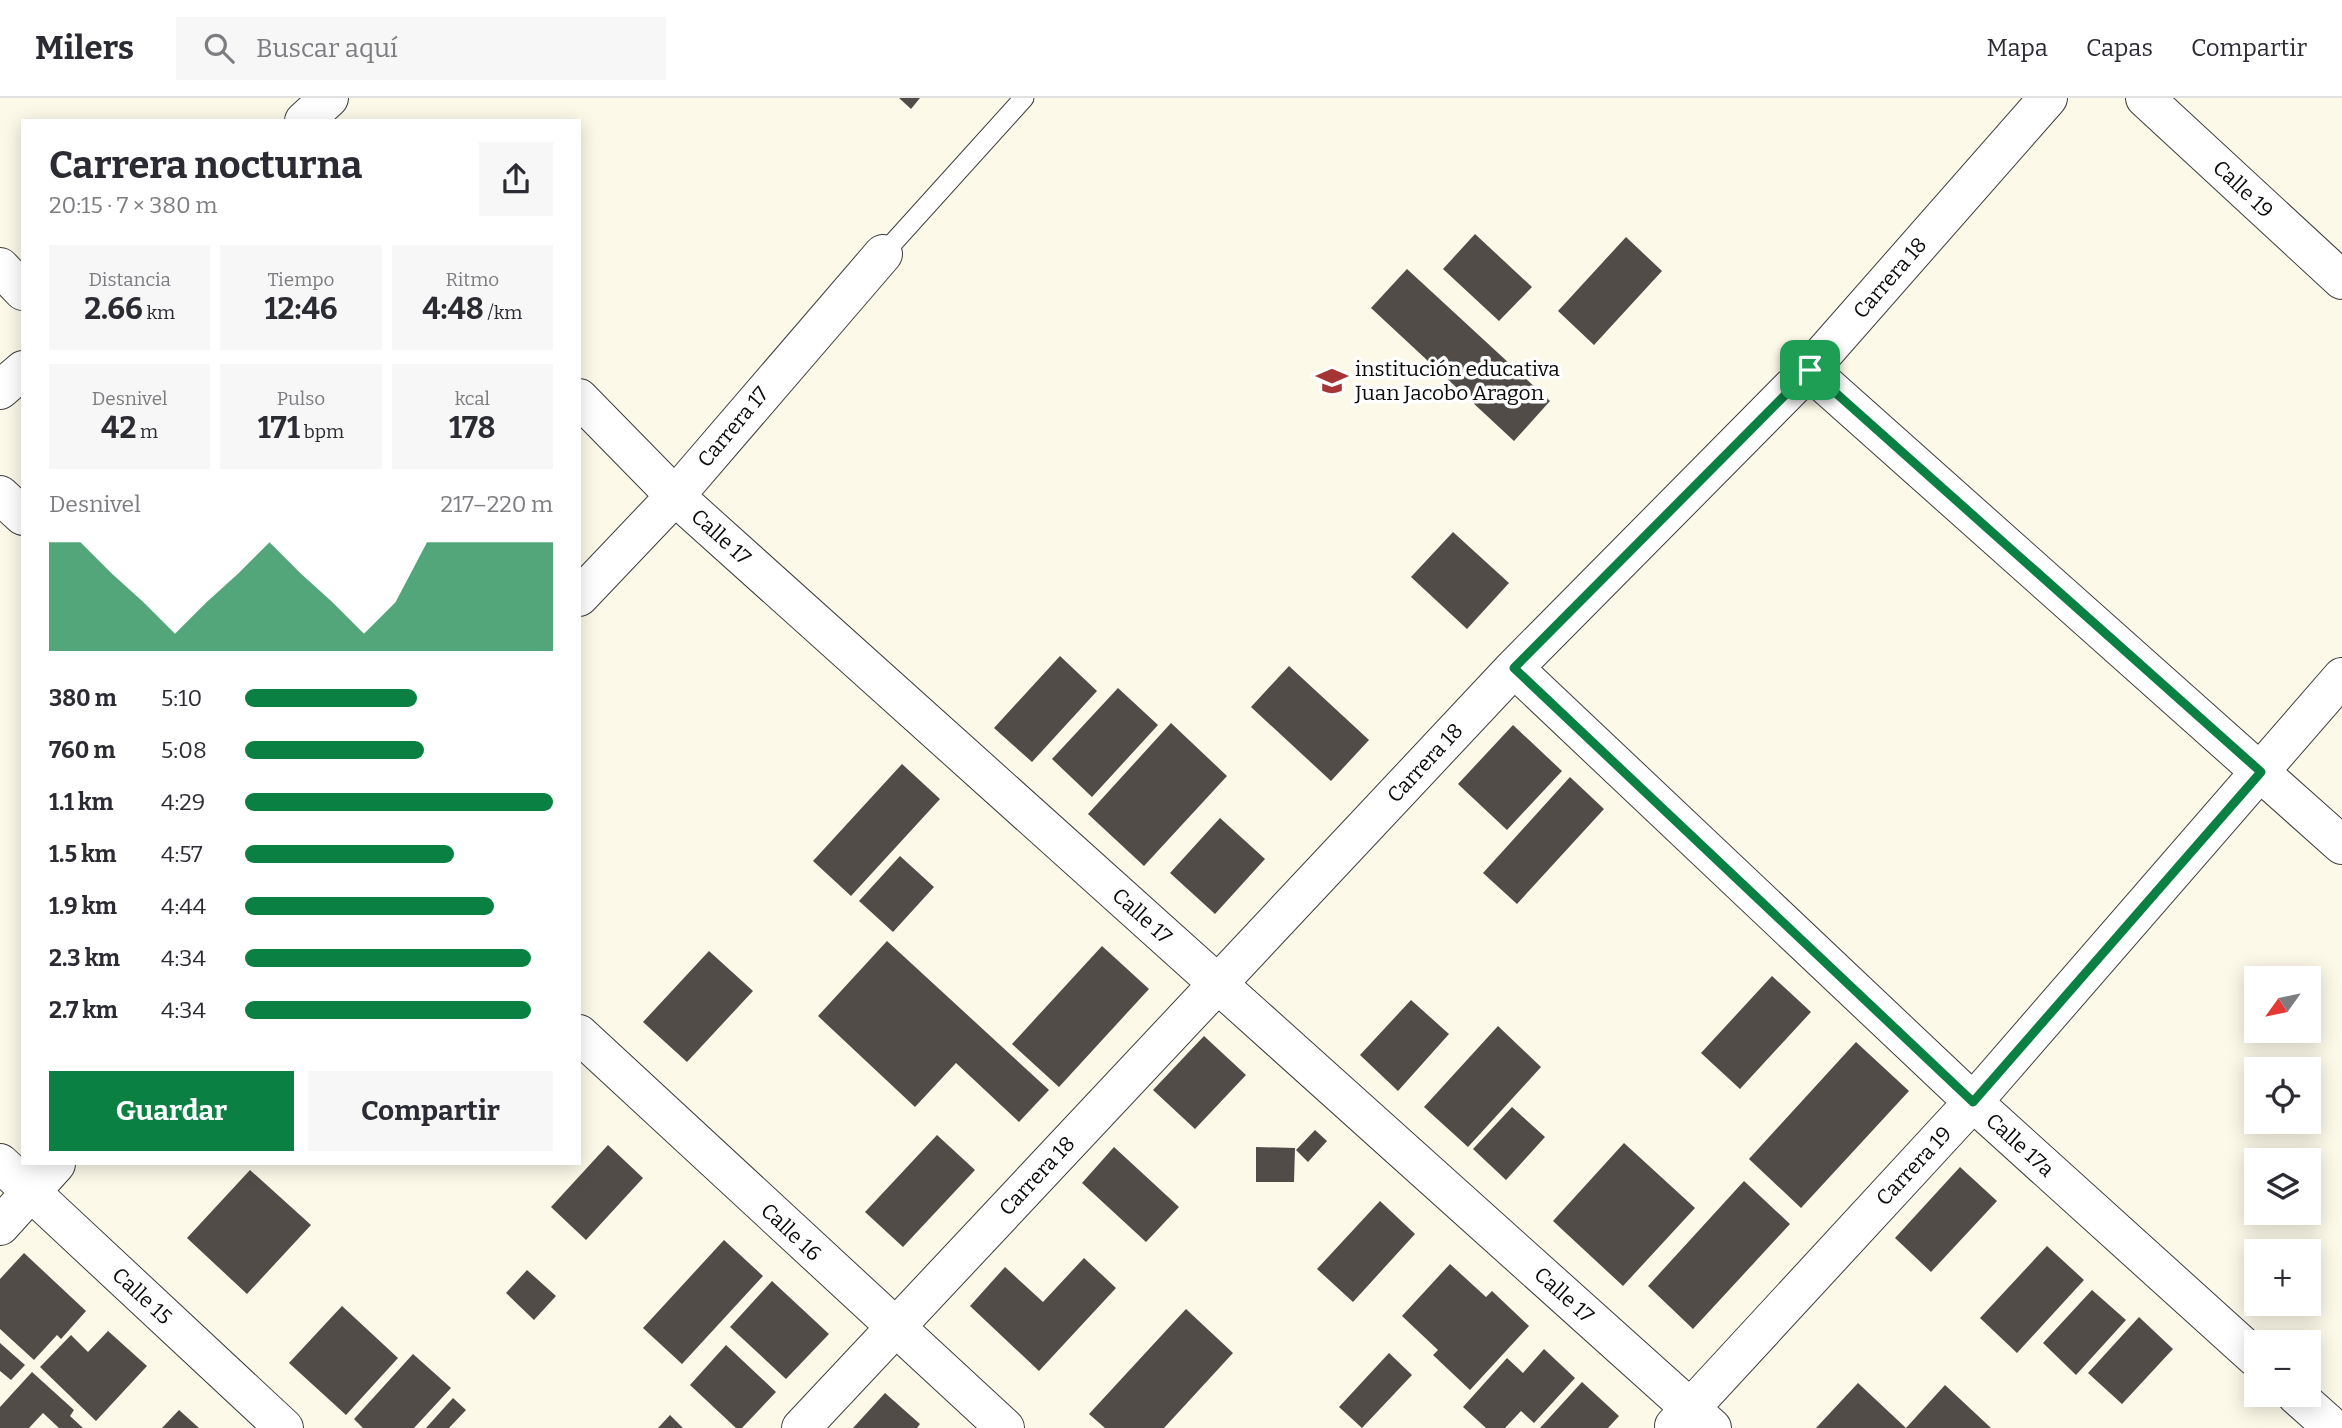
<!DOCTYPE html>
<html lang="es">
<head>
<meta charset="utf-8">
<style>
	:root { --surface:#fff; --page:#f7f7f7; --text:#2b2b33; --muted:#7c7c81; --line:#e1e1e2; --accent:#0b8043 }
	body { margin:0; font-family:Bitter,serif; background:var(--page); color:var(--text); height:100vh; display:flex; flex-direction:column; font-size:26px; white-space:nowrap }
	* { box-sizing:border-box; margin:0 }
	p { font-size:23px; color:var(--muted) }
	.icon { flex:none; width:38px; height:38px; fill:none; stroke:currentColor; stroke-width:2; stroke-linecap:round; stroke-linejoin:round }
	.map { position:relative; flex:1; overflow:hidden }
	.drawer { position:absolute; left:21px; top:21px; width:560px; height:1046px; display:flex; flex-direction:column; background:var(--surface); border-radius:0px; box-shadow:0 4px 18px #0003 }
	.drawer>* { flex:none }
	.needle { width:46px; rotate:237deg }
	.buttons { position:absolute; left:2244px; top:868px; display:grid; gap:14px }
	.buttons a { display:grid; place-items:center; width:77px; height:77px; border-radius:0px; background:var(--surface); box-shadow:0 4px 18px #0003; font-size:35px }
	.pin { position:absolute; display:grid; place-items:center; width:60px; height:60px; color:#fff; margin:-30px; border-radius:14px; box-shadow:0 4px 10px #0006 }
	.round { display:grid; place-items:center; flex:none; width:74px; height:74px; border-radius:0px; background:var(--page) }
	.overview { display:flex; align-items:center; justify-content:space-between; height:119px; padding:0 28px }
	h1 { font-size:38px; font-weight:700; line-height:52px }
	.stats { display:grid; grid-template-columns:repeat(3,1fr); gap:10px; height:119px; padding:7px 28px }
	.stats div { display:grid; align-content:center; border-radius:0px; background:var(--page); text-align:center }
	.stats b { font-size:30px; font-weight:700 }
	.stats small { font-size:19px; font-weight:400 }
	.stats p { font-size:19px }
	.chart { height:196px; padding:14px 28px }
	.chart p { display:flex; justify-content:space-between }
	.chart svg { width:100%; height:126px; margin-top:7px; fill:var(--accent); opacity:.7 }
	.action { display:flex; gap:14px; margin-top:auto; padding:14px 28px }
	.action a { flex:1; height:80px; border-radius:0px; background:var(--accent); color:#fff; font-size:28px; font-weight:700; line-height:80px; text-align:center }
	.action a+a { background:var(--page); color:var(--text) }
	ul { padding:0 28px; list-style:none; font-size:23px }
	li { display:grid; grid-template-columns:112px 84px 1fr; align-items:center; height:52px }
	li i { height:18px; border-radius:9px; background:var(--accent) }
	header { display:flex; align-items:center; gap:42px; box-sizing:border-box; height:98px; padding:0 35px; background:var(--surface); border-bottom:2px solid var(--line) }
	header strong { font-size:33px }
	nav { display:flex; gap:38px; margin-inline-start:auto; font-size:24px }
	.search { width:490px; height:63px; background:var(--page); display:flex; align-items:center; gap:18px; box-sizing:border-box; padding:0 24px; border-radius:0px; color:var(--muted); font-size:26px }
	.map>svg:first-child { display:block }
	.building { fill:#514c48 }
	.lines { fill:none; stroke-linecap:round; stroke-linejoin:round }
	.lane-casing { stroke:#3d3d3d; stroke-width:21 }
	.street-casing { stroke:#3d3d3d; stroke-width:40 }
	.lane { stroke:#fff; stroke-width:19 }
	.street { stroke:#fff; stroke-width:38 }
	.route-casing { stroke:#fff; stroke-width:14 }
	.route { stroke:#0b8043; stroke-width:9 }
	.labels { text-anchor:middle; stroke-width:7; stroke-linejoin:round; paint-order:stroke }
	.street-label { font-size:21px; fill:#0a0a0a; stroke:#fff }
	.poi-label { font-size:21px; fill:#0a0a0a; stroke:#fff; text-anchor:start }
</style>
</head>
<body>
<header>
<strong>Milers</strong>
<div class="search"><svg class="icon" aria-label="search" viewBox="0 0 24 24"><circle cx="10" cy="10" r="6"/><path d="M15 15l6 6"/></svg>Buscar aquí</div>
<nav><a>Mapa</a><a>Capas</a><a>Compartir</a></nav>
</header>
<div class="map">
<svg width="2342" height="1330" viewBox="0 0 2342 1330">
	<rect width="100%" height="100%" fill="#fcf9e9"/>
	<path class="building" d="M899,0H920L911,11Z
		M1475,136L1532,189L1499,223L1443,171Z
		M1626,139L1662,173L1594,247L1558,213Z
		M1407,171L1550,303L1514,343L1371,210Z
		M1453,434L1509,485L1467,531L1411,479Z
		M1060,558L1097,593L1032,664L994,630Z
		M1289,568L1369,642L1331,683L1251,609Z
		M1118,590L1158,627L1092,699L1052,661Z
		M1171,625L1227,678L1144,768L1088,716Z
		M1513,627L1562,673L1507,732L1458,686Z
		M902,666L940,701L851,798L813,763Z
		M1570,679L1604,711L1517,806L1483,775Z
		M1220,720L1265,761L1215,816L1170,775Z
		M900,758L934,789L893,834L859,803Z
		M887,843L1049,992L1019,1024L956,965L915,1009L818,918Z
		M1102,848L1149,891L1059,989L1012,946Z
		M709,853L753,893L687,964L643,924Z
		M1772,878L1811,914L1740,991L1701,955Z
		M1411,902L1449,936L1398,993L1360,957Z
		M1498,928L1541,969L1468,1049L1424,1009Z
		M1204,938L1246,977L1195,1031L1153,992Z
		M1856,944L1909,993L1801,1110L1749,1061Z
		M1512,1009L1545,1039L1506,1082L1473,1051Z
		M1315,1032L1327,1043L1308,1064L1296,1052Z
		M937,1037L975,1072L903,1149L865,1114Z
		M1624,1045L1695,1110L1623,1188L1553,1123Z
		M608,1047L643,1080L586,1142L551,1109Z
		M1114,1049L1179,1109L1146,1144L1082,1085Z
		M1256,1049L1295,1050L1294,1084H1256Z
		M1960,1069L1997,1103L1931,1174L1895,1140Z
		M250,1072L311,1127L247,1196L187,1140Z
		M1744,1083L1790,1126L1693,1231L1648,1188Z
		M1380,1103L1415,1136L1353,1204L1317,1171Z
		M724,1142L763,1178L682,1266L643,1230Z
		M2047,1148L2084,1182L2017,1255L1980,1220Z
		M24,1155L86,1213L61,1241L57,1237L34,1262L0,1231V1181Z
		M1084,1160L1116,1190L1039,1273L970,1208L1005,1169L1043,1204Z
		M1450,1166L1486,1199L1492,1193L1529,1228L1470,1292L1433,1257L1438,1252L1402,1218Z
		M527,1172L556,1198L534,1222L506,1195Z
		M772,1183L829,1236L786,1281L730,1229Z
		M2092,1192L2126,1222L2076,1277L2043,1245Z
		M342,1208L398,1260L346,1317L289,1265Z
		M1186,1211L1233,1255L1164,1330H1105L1089,1316Z
		M2139,1219L2173,1251L2122,1306L2088,1275Z
		M108,1233L147,1268L96,1323L40,1269L71,1237L88,1254Z
		M0,1245L25,1267L11,1282L0,1273Z
		M726,1247L776,1294L742,1330H736L690,1287Z
		M1544,1251L1575,1280L1534,1325L1521,1313L1505,1330H1486L1463,1309L1507,1260L1523,1275Z
		M1389,1255L1412,1277L1362,1330L1339,1309Z
		M413,1256L451,1290L414,1330H363L354,1321Z
		M32,1274L74,1312L70,1318L83,1330H59L43,1315L29,1330H0V1309Z
		M1582,1284L1619,1318L1608,1330H1540Z
		M1858,1285L1906,1330L1945,1287L1991,1330H1816Z
		M885,1295L920,1326L917,1330H853Z
		M453,1300L466,1312L449,1330H426Z
		M179,1312L199,1330H162Z
		M670,1317L683,1330H658Z"/>
	<g class="lines">
		<defs>
			<path id="lane" d="M883,156L1024,0"/>
			<path id="street" d="M2145,0L2342,182
				M304,23L329,0
				M0,169L23,193
				M1809,272L2342,747
				M0,292L23,272
				M579,300L675,398L1712,1330
				M0,397L23,418
				M579,499L675,398L883,156
				M1514,570L1973,1004L2256,1260
				M579,936L1005,1330
				M0,1065L284,1330
				M0,1128L56,1066
				M2296,1297L2333,1330
				M1674,1328L1973,1004L2342,579
				M801,1330L1514,570L1809,272L2048,0"/>
		</defs>
		<use href="#lane" class="lane-casing"/>
		<use href="#street" class="street-casing"/>
		<use href="#lane" class="lane"/>
		<use href="#street" class="street"/>
	</g>
	<g class="lines">
		<defs>
			<path id="route" d="M1810,272L2261,674L1973,1004L1514,570Z"/>
		</defs>
		<use href="#route" class="route-casing"/>
		<use href="#route" class="route"/>
	</g>
	<defs>
		<symbol id="school-bare" viewBox="-9 -9 18 18"><path d="M0-5L7-2L0 1L-7-2ZM-4 1L0 2.5L4 1V4Q0 6-4 4Z" fill="#a63535" stroke="#fff" stroke-width="2.5" paint-order="stroke"/></symbol>
	</defs>
	<g fill-rule="evenodd">
		<use href="#school-bare" x="1310" y="261" width="44" height="44"/>
	</g>
	<g class="labels">
		<g class="street-label">
			<text transform="translate(2243 91) rotate(43)" y="7">Calle 19</text>
			<text transform="translate(1890 180) rotate(-49)" y="7">Carrera 18</text>
			<text transform="translate(733 329) rotate(-50)" y="7">Carrera 17</text>
			<text transform="translate(721 439) rotate(42)" y="7">Calle 17</text>
			<text transform="translate(1425 665) rotate(-47)" y="7">Carrera 18</text>
			<text transform="translate(1142 818) rotate(42)" y="7">Calle 17</text>
			<text transform="translate(2020 1047) rotate(42)" y="7">Calle 17a</text>
			<text transform="translate(1914 1068) rotate(-47)" y="7">Carrera 19</text>
			<text transform="translate(1037 1078) rotate(-47)" y="7">Carrera 18</text>
			<text transform="translate(791 1134) rotate(43)" y="7">Calle 16</text>
			<text transform="translate(1564 1197) rotate(42)" y="7">Calle 17</text>
			<text transform="translate(142 1198) rotate(43)" y="7">Calle 15</text>
		</g>
		<g class="poi-label">
			<text x="1355" y="278">institución educativa<tspan x="1355" dy="24">Juan Jacobo Aragon</tspan></text>
		</g>
	</g>
</svg>
<div class="buttons">
<a><svg class="needle" viewBox="-14 -14 28 28"><path d="M0-13l5 13h-10z" fill="#e53935"/><path d="M0 13l5-13h-10z" fill="#7c7c81"/></svg></a>
<a><svg class="icon" aria-label="locate" viewBox="0 0 24 24"><circle cx="12" cy="12" r="6"/><path d="M12 2v4M12 18v4M2 12h4M18 12h4"/></svg></a>
<a><svg class="icon" aria-label="layers" viewBox="0 0 24 24"><path d="M12 4l9 5-9 5-9-5zM3 14l9 5 9-5"/></svg></a>
<a>+</a>
<a>−</a>
</div>
<div class="pin" style="left:1810px;top:272px;background:#1e9e55"><svg class="icon" aria-label="arrive" viewBox="0 0 24 24"><path d="M6 21V4h12l-3 4 3 4H6"/></svg></div>
<section class="drawer">
<div class="overview"><div><h1>Carrera nocturna</h1><p>20:15 · 7 × 380 m</p></div><a class="round"><svg class="icon" aria-label="share" viewBox="0 0 24 24"><path d="M12 15V3M7 8l5-5 5 5M5 13v7h14v-7"/></svg></a></div>
<div class="stats">
<div><p>Distancia</p><b>2.66<small> km</small></b></div>
<div><p>Tiempo</p><b>12:46</b></div>
<div><p>Ritmo</p><b>4:48<small> /km</small></b></div>
</div>
<div class="stats">
<div><p>Desnivel</p><b>42<small> m</small></b></div>
<div><p>Pulso</p><b>171<small> bpm</small></b></div>
<div><p>kcal</p><b>178</b></div>
</div>
<div class="chart"><p><span>Desnivel</span>217–220 m</p>
<svg viewBox="0 0 160 44" preserveAspectRatio="none"><path d="M0 44V6L10 6L20 17L30 27L40 38L50 27L60 17L70 6L80 17L90 27L100 38L110 27L120 6L130 6L140 6L150 6L160 6V44z"/></svg>
</div>
<ul>
<li><b>380 m</b>5:10<i style="width:56%"></i></li>
<li><b>760 m</b>5:08<i style="width:58%"></i></li>
<li><b>1.1 km</b>4:29<i style="width:100%"></i></li>
<li><b>1.5 km</b>4:57<i style="width:68%"></i></li>
<li><b>1.9 km</b>4:44<i style="width:81%"></i></li>
<li><b>2.3 km</b>4:34<i style="width:93%"></i></li>
<li><b>2.7 km</b>4:34<i style="width:93%"></i></li>
</ul>
<div class="action"><a>Guardar</a><a>Compartir</a></div>
</section>
</div>
</body>
</html>
